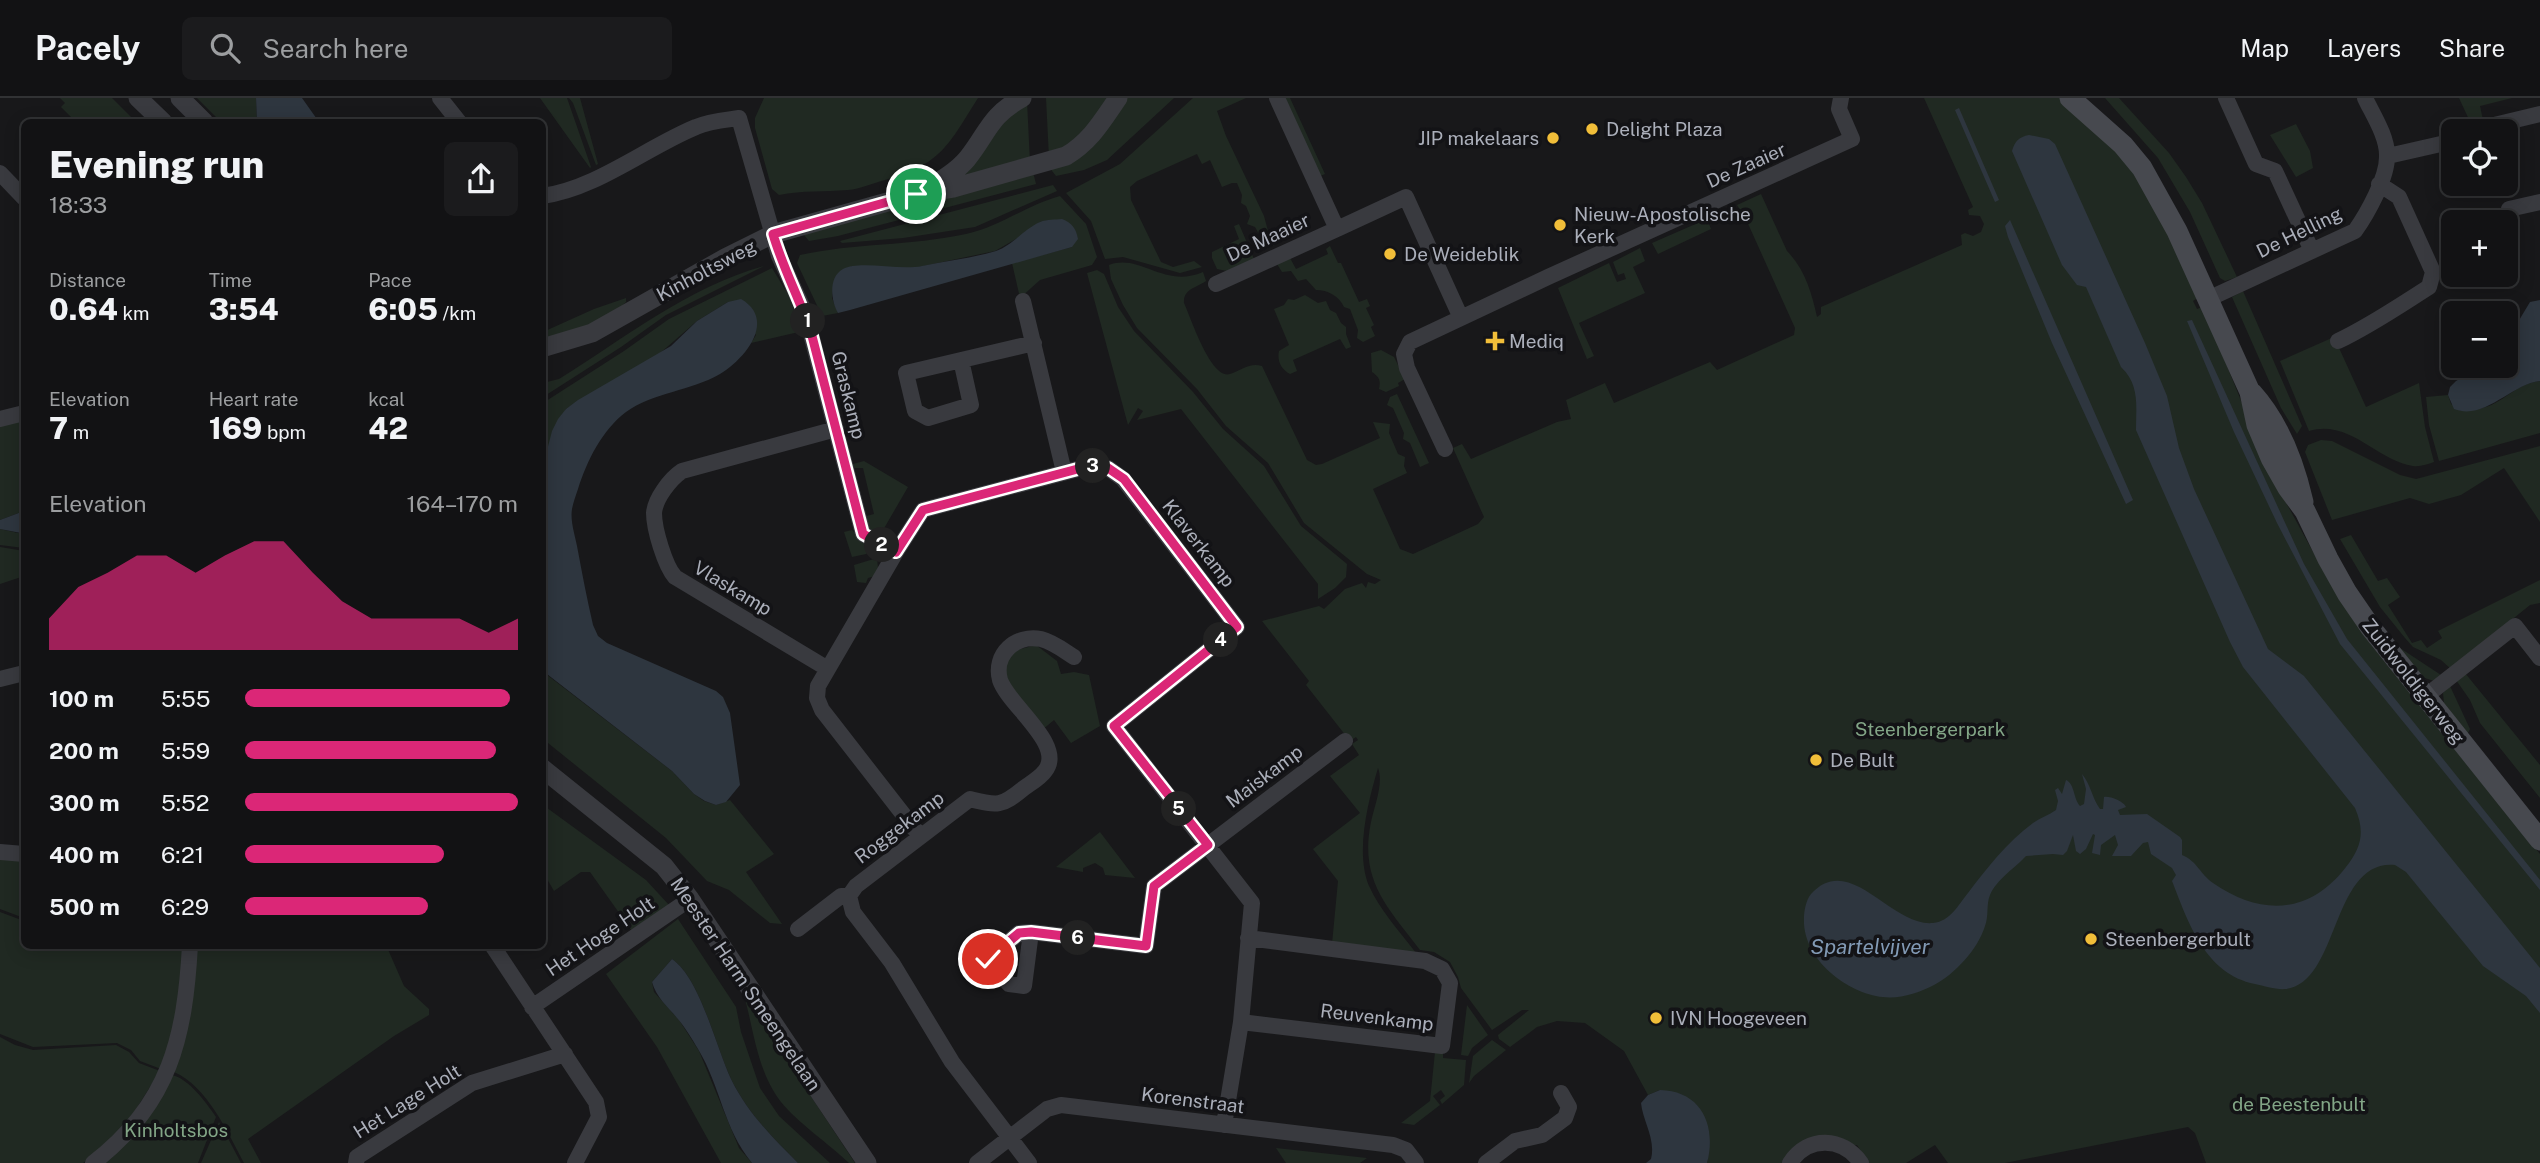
<!DOCTYPE html>
<html lang="en">
<head>
<meta charset="utf-8">
<style>
	:root { --surface:#121214; --page:#1b1b1d; --text:#f1f3f6; --muted:#9c9ea0; --line:#313234; --accent:#db2777 }
	body { margin:0; font-family:"Public Sans",sans-serif; background:var(--page); color:var(--text); height:100vh; display:flex; flex-direction:column; font-size:26px; white-space:nowrap }
	* { box-sizing:border-box; margin:0 }
	p { font-size:23px; color:var(--muted) }
	.icon { flex:none; width:38px; height:38px; fill:none; stroke:currentColor; stroke-width:2; stroke-linecap:round; stroke-linejoin:round }
	.map { position:relative; flex:1; overflow:hidden }
	.details { position:absolute; left:21px; top:21px; width:525px; height:830px; display:flex; flex-direction:column; background:var(--surface); border-radius:10px; box-shadow:0 4px 18px #0003,0 0 0 2px var(--line) }
	.details>* { flex:none }
	.buttons { position:absolute; left:2441px; top:21px; display:grid; gap:14px }
	.buttons a { display:grid; place-items:center; width:77px; height:77px; border-radius:10px; background:var(--surface); box-shadow:0 4px 18px #0003,0 0 0 2px var(--line); font-size:35px }
	.pin { position:absolute; display:grid; place-items:center; width:60px; height:60px; color:#fff; margin:-30px; border:4px solid #fff; border-radius:50%; box-shadow:0 2px 7px #0007 }
	.km { position:absolute; width:35px; height:35px; margin:-18px; border-radius:50%; background:#222; color:#fff; font-size:19px; line-height:35px; text-align:center }
	.round { display:grid; place-items:center; flex:none; width:74px; height:74px; border-radius:10px; background:var(--page) }
	.headline { display:flex; align-items:center; justify-content:space-between; height:119px; padding:0 28px }
	h1 { font-size:38px; font-weight:800; line-height:52px }
	.figures { display:grid; grid-template-columns:repeat(3,1fr); gap:10px; height:119px; padding:7px 28px }
	.figures div { display:grid; align-content:center }
	.figures b { font-size:30px; font-weight:800 }
	.figures small { font-size:19px; font-weight:400 }
	.figures p { font-size:19px }
	.chart { height:196px; padding:14px 28px }
	.chart p { display:flex; justify-content:space-between }
	.chart svg { width:100%; height:126px; margin-top:7px; fill:var(--accent); opacity:.7 }
	ul { padding:0 28px; list-style:none; font-size:23px }
	li { display:grid; grid-template-columns:112px 84px 1fr; align-items:center; height:52px }
	li i { height:18px; border-radius:9px; background:var(--accent) }
	header { display:flex; align-items:center; gap:42px; box-sizing:border-box; height:98px; padding:0 35px; background:var(--surface); border-bottom:2px solid var(--line) }
	header strong { font-size:33px }
	nav { display:flex; gap:38px; margin-inline-start:auto; font-size:24px }
	.search { width:490px; height:63px; background:var(--page); display:flex; align-items:center; gap:18px; box-sizing:border-box; padding:0 24px; border-radius:10px; color:var(--muted); font-size:26px }
	.map>svg:first-child { display:block }
	.green { fill:#202922 }
	.water { fill:#2e363f }
	.lines { fill:none; stroke-linecap:round; stroke-linejoin:round }
	.minor { stroke:#393a3f; stroke-width:16 }
	.tertiary { stroke:#393a3f; stroke-width:19 }
	.secondary { stroke:#47494f; stroke-width:21 }
	.route-casing { stroke:#fff; stroke-width:14 }
	.route { stroke:#db2777; stroke-width:9 }
	.poi-dot { fill:#f1be39; stroke:#131316; stroke-width:2.5 }
	.labels { text-anchor:middle; stroke-width:7; stroke-linejoin:round; paint-order:stroke }
	.poi-label { font-size:19px; fill:#abafba; stroke:#131316; text-anchor:start }
	.street-label { font-size:19px; fill:#abafba; stroke:#131316 }
	.park-label { font-size:19px; fill:#82a586; stroke:#131316 }
	.water-label { font-size:21px; font-style:italic; fill:#829ab5; stroke:#131316 }
</style>
</head>
<body>
<header>
<strong>Pacely</strong>
<div class="search"><svg class="icon" aria-label="search" viewBox="0 0 24 24"><circle cx="10" cy="10" r="6"/><path d="M15 15l6 6"/></svg>Search here</div>
<nav><a>Map</a><a>Layers</a><a>Share</a></nav>
</header>
<div class="map">
<svg width="2540" height="1065" viewBox="0 0 2540 1065">
	<rect width="100%" height="100%" fill="#18181a"/>
	<path class="green" d="M60,0H112L136,24H76L61,9L65,5Z
		M197,0H256L257,24H221Z
		M540,0H567L591,69L590,70Z
		M569,0H580L598,66L596,67L573,5Z
		M764,0H978C949,46 941,67 885,82C873,85 860,91 848,92C824,94 803,92 779,97L772,91L755,30V20Z
		M1046,0H1112L1100,22L1049,60Z
		M1124,0H1174L1107,62L1084,72L1056,78L1049,69Z
		M1193,0H1246L1217,13L1226,38L1264,118L1268,133H1271L1277,146L1264,152L1262,151L1264,145L1255,129L1247,126L1250,118L1246,108L1241,105L1242,97L1237,85H1232L1222,89L1210,62L1202,66L1197,56L1137,83L1130,89L1131,102L1161,164L1173,169L1194,163L1202,169L1180,175L1123,159L1105,161L1091,123L1066,95L1120,66Z
		M1285,0H1290L1325,76L1320,78Z
		M1924,0H2063L2098,32L2145,89L2199,199L2193,203L2197,211L2203,209L2272,379L2329,483L2372,548L2540,756V1065H2206L2195,1035L2188,1029L2005,1065H1948L1935,1047L1906,1065H1869L1857,1047L1789,1054L1782,1065H1707L1708,1059L1660,992L1648,997L1624,953L1585,925L1557,923L1537,929L1510,949L1499,941L1498,937L1529,912H1522L1492,932L1461,890L1458,879L1450,864L1434,854L1420,852C1387,809 1359,782 1371,724C1374,709 1384,685 1378,670C1368,704 1355,754 1369,788C1380,812 1400,834 1416,855L1332,846L1338,783L1313,751L1360,715L1330,678L1359,657L1352,646L1358,642L1356,639L1350,643L1306,587L1309,583L1262,523L1319,508L1324,511L1345,491L1362,485L1366,490L1368,484L1375,486L1381,482L1367,476L1304,425L1268,365L1226,328L1197,291L1137,230L1123,207L1111,181L1109,167C1140,155 1164,191 1203,174L1206,183C1196,190 1183,191 1184,205C1191,220 1211,282 1230,276C1242,272 1250,264 1262,268L1307,362L1316,367L1322,366L1380,340L1373,324L1390,326L1389,335L1398,356L1405,359L1404,368L1407,375L1373,391L1400,451L1413,456L1478,426L1484,419L1453,350L1462,346L1471,361L1557,324L1571,321L1566,302L1605,285L1614,305L1710,264L1717,272L1794,237L1795,230L1745,119L1737,107L1761,96L1787,153C1805,171 1812,196 1817,219L1821,216V209L1962,147L1961,137L1965,135L1973,138L1981,134L1984,126L1980,118L1969,117L1968,112L1973,109Z
		M2105,0H2119L2169,55L2186,79L2202,105L2237,179L2225,183L2220,180L2190,114L2158,60Z
		M2459,0H2512L2480,8L2483,22L2472,28Z
		M1027,3L1030,64L952,85L984,44Z
		M2296,26L2310,53L2313,70L2296,79L2270,37Z
		M1033,74L1036,86L838,138L809,143L804,137L812,133Z
		M1053,87L1057,93L975,129L903,140L842,145L840,143Z
		M1060,98L1086,126L1097,159L1092,167L1040,182L1020,200L1012,165L1072,149L1050,122L1040,124L1021,138L995,153L909,171L852,168L834,185L832,200L838,215L822,218L797,165L800,157C854,145 911,148 966,136C999,129 1027,107 1060,98Z
		M1707,121L1711,131L1658,156L1652,145Z
		M1239,126L1254,161L1227,173L1217,171L1212,160V154L1239,141L1234,128Z
		M1330,148L1338,165H1341L1359,204L1367,201L1370,208L1366,210L1374,227L1371,229L1375,238L1363,244L1357,240L1358,232L1350,211L1344,209C1339,198 1328,192 1316,192L1306,181L1298,183L1291,173L1282,174L1277,166L1290,160L1296,171L1328,156L1326,151Z
		M1640,150L1645,163L1633,169L1645,195L1579,225L1594,258L1587,261L1558,190L1609,165L1617,184L1626,181L1624,175L1618,177L1613,164Z
		M764,168L666,217L621,249L543,299V285L559,281C625,240 688,189 764,168Z
		M772,170L789,198L803,233L751,245L756,237L728,204L697,223L659,256L566,311L543,368V305L624,253L669,221Z
		M1097,172L1104,176L1118,209L1134,233L1193,294L1223,331L1264,368L1301,428L1347,466L1346,479L1335,490L1318,501V486L1181,311L1137,322L1143,313L1138,310L1128,327L1087,175Z
		M2243,193L2302,328L2297,336L2281,310L2232,199Z
		M1305,197L1318,205L1326,203L1330,212L1336,215L1341,225L1346,229V236L1351,249L1346,251L1340,241L1293,262L1297,273L1290,276C1281,271 1277,263 1279,253L1289,247L1274,211L1284,207L1288,201L1294,202Z
		M626,200V204C606,225 570,234 543,242V234L594,211Z
		M2334,239L2366,309L2419,285L2425,329L2434,364C2428,366 2420,369 2413,368C2377,363 2350,321 2309,333L2280,263Z
		M1381,252L1394,259L1405,281L1398,285L1399,288L1386,294L1379,291C1381,282 1379,279 1372,274L1371,255Z
		M2540,283V335L2439,363L2429,327L2426,299L2448,297L2451,306L2461,313C2470,312 2480,311 2489,308C2508,300 2517,286 2540,283Z
		M1397,296L1429,365L1420,369L1410,345L1403,341L1404,335L1393,310L1387,307L1390,299Z
		M24,319V413L0,422V325Z
		M2321,342L2332,343L2400,377L2416,381L2540,348V424L2504,370L2461,397L2429,406L2410,400L2332,422L2305,354L2308,347Z
		M864,363L908,389L879,439L870,434L863,419L874,416L863,370H851L849,367Z
		M0,431L18,435L24,432V450L0,447Z
		M852,432L871,451L866,456L852,459L844,434Z
		M2351,437L2378,483L2387,480L2400,499L2388,507L2412,545L2421,542L2427,550L2442,540L2438,533L2540,482V505L2530,507L2451,571L2441,562L2413,549L2405,540L2380,509L2340,441Z
		M0,449L24,453V478L0,486Z
		M877,460L878,470L875,478L868,480L866,485L857,484L854,467Z
		M1036,547L1057,563L1061,576L1074,574L1089,577L1100,628L1071,645L1054,622L1042,632L1004,580L1005,562L1017,552Z
		M2400,550L2441,577L2434,583L2422,579Z
		M542,573L672,673L694,696L704,703L716,707L730,702L774,756L746,774L782,826L770,825L729,792L707,783L666,740L543,641Z
		M2465,575L2540,667V700L2480,625L2470,602L2456,582Z
		M2450,588L2470,631L2467,637L2444,605L2443,595Z
		M543,707L646,782L669,807L632,833L590,774H581L554,793L543,774Z
		M1100,734L1135,780L1105,777L1103,770L1095,765L1083,770V774L1056,769Z
		M0,761L24,763V820L0,811Z
		M0,814L24,823V847H184L180,909L161,971L140,963L131,952L117,945L33,949L0,936Z
		M678,821L736,909L741,934L760,990L779,1018L830,1065H798C772,1039 747,1014 731,981C716,949 700,880 672,861L652,884L654,894L679,922L699,953L739,1050L752,1065H721L657,949L606,876Z
		M196,847H386L404,888L429,911V917L394,938L248,1041L261,1065H244C228,1035 207,988 174,974C189,932 194,892 196,847Z
		M744,897L855,1065H849C829,1046 797,1024 781,1004C757,973 754,933 744,897Z
		M1467,907L1488,937L1472,950L1468,958L1461,957Z
		M0,939L15,947L33,952L116,947L129,954L139,965L160,973L128,1024L96,1055L83,1065H0Z
		M1492,942L1506,952L1474,978L1469,985L1473,958Z
		M1435,954H1443V960L1466,962L1464,987L1442,1006L1440,1002L1445,998L1441,992L1433,998L1440,1007L1414,1027L1401,1025L1430,1003Z
		M172,977C189,981 206,1004 216,1019L198,1065H103Z
		M219,1024L222,1029L241,1065H201Z
		M1276,1050L1367,1060L1360,1065H1286Z"/>
	<path class="water" d="M256,0H302L319,24H257Z
		M1959,10L1999,102L1995,104L1955,12Z
		M2029,37L2049,41L2055,46L2145,245L2167,298L2179,350L2194,391L2268,551L2304,578L2540,870V915L2526,898L2483,868L2406,774L2395,767C2331,761 2340,884 2286,891C2276,892 2265,888 2255,886C2205,876 2188,824 2172,783L2176,777L2172,770L2151,756L2148,744L2143,745L2131,758H2112L2118,747L2115,737L2101,747L2100,757L2092,755L2095,737L2093,736L2086,751L2080,756L2076,753L2073,737L2067,753L2063,757L2053,756L2026,758C2016,769 1996,782 1990,797C1986,806 1989,818 1985,828C1978,851 1955,876 1934,887C1919,895 1900,901 1883,899C1846,895 1802,860 1804,820C1804,813 1806,802 1811,796C1850,753 1891,829 1933,825C1951,823 1958,807 1968,795C1987,770 2007,744 2033,725C2040,720 2049,717 2056,712L2058,703L2055,692L2058,690L2062,696L2066,682C2075,686 2073,700 2080,708L2084,706L2086,691L2082,676C2091,687 2092,700 2100,711H2103L2104,699C2110,698 2123,703 2126,709L2118,712L2120,717L2147,716L2180,739L2182,742V757C2197,763 2200,776 2213,785C2261,818 2309,817 2346,769C2362,749 2365,733 2355,710L2243,569L2230,544L2136,332C2136,308 2140,287 2121,269L2086,189L2077,187L2062,167L2012,53C2015,43 2019,39 2029,37Z
		M1062,121C1072,125 1076,130 1078,141L1072,149L850,212L838,215C831,203 828,179 843,171C860,162 900,173 922,168C946,163 972,160 996,153C1013,147 1024,131 1040,124C1047,121 1055,122 1062,121Z
		M2010,122L2133,402L2126,406L2052,245L2008,139L2005,128Z
		M741,201C777,222 745,261 720,276C691,293 654,294 626,314C602,332 587,363 578,391C576,397 573,405 572,411C570,423 575,437 577,448C582,475 587,501 593,527L598,538L607,545L716,593L723,599L730,615L740,687L726,704L716,707L705,703L694,696L672,673L543,573V368L552,333L558,321L566,311L578,302L671,248L697,223L728,204Z
		M2540,202V283C2511,286 2485,323 2454,311L2448,297L2450,289L2456,283L2482,268H2506V244L2530,204Z
		M2192,222L2304,466L2347,541L2540,782V792L2340,546L2277,425L2234,334L2187,223Z
		M24,413V432L21,435L0,431V422Z
		M672,861C700,880 716,949 731,981C747,1014 772,1039 798,1065H752C723,1030 721,989 698,951C692,941 685,929 677,920C667,908 656,899 652,884Z
		M1660,992C1701,993 1717,1027 1707,1065H1646L1651,1061C1656,1041 1643,1024 1641,1005L1648,997Z"/>
	<g class="lines">
		<path class="minor" d="M440,0L459,24
			M1277,0L1337,131L1406,99L1461,220
			M2226,0L2256,66L2275,73L2312,153
			M2481,33L2490,28L2540,16
			M2388,58L2454,43
			M0,75L24,100
			M542,98C596,91 647,49 696,29C709,23 725,22 739,20L779,158L806,217L863,436L896,454
			M2509,111L2540,104
			M1216,186L1337,131
			M2208,201L2355,133C2367,116 2388,79 2387,57C2387,38 2373,17 2365,0
			M1023,203L1064,374
			M2338,243C2370,228 2399,208 2429,189L2433,174L2399,99L2379,86
			M961,262L971,307L928,320L915,313L906,275L1034,245
			M0,321L24,315
			M1445,351L1407,270L1404,256L1410,244L1548,179L1852,41L1839,11L1841,0
			M828,571L675,479C665,468 654,431 654,415C655,401 670,381 682,373L836,331
			M0,581L24,575
			M2426,598L2515,528L2540,560
			M920,738L822,612L817,600L818,588L896,454L923,412L1089,368L1108,370L1123,381L1237,529L1114,628L1252,805L1241,924L1224,1027
			M0,754L24,756
			M798,831L841,798H849
			M1031,834L1024,888L1009,886L988,861L1019,835L1031,834L1146,848L1154,788L1345,643
			M492,847L596,1004L599,1019L575,1065
			M532,909L690,801
			M1241,924L1442,948L1450,885L1442,871L1425,863L1248,840
			M93,1065C170,1006 185,939 190,847
			M356,1065L357,1059L472,985L565,956
			M977,1065L1047,1011L1061,1007L1393,1047L1406,1052L1416,1065
			M1029,1065L952,964L892,865L853,814L849,798L856,788L970,701C998,708 1001,709 1024,690C1031,685 1040,680 1045,673C1066,647 1008,607 1000,582C993,556 1016,536 1041,541C1053,544 1063,552 1074,559
			M1486,1065L1515,1043L1542,1037L1565,1020L1569,1009L1561,995
			M1790,1065C1808,1037 1843,1039 1861,1065"/>
		<path class="tertiary" d="M138,0L163,24
			M180,0L204,24
			M926,91C941,83 956,74 967,61C988,35 989,18 1022,0
			M542,250L592,235L725,160L773,136L916,96L953,90L1066,58C1091,43 1102,23 1118,0
			M542,670L664,768L690,801L867,1065"/>
		<path class="secondary" d="M2070,0L2123,47L2142,70L2177,133L2250,294L2257,327L2271,360L2288,390L2305,413L2328,461L2347,495L2371,530L2540,742
			M2252,295C2279,325 2294,365 2303,404"/>
	</g>
	<g class="lines">
		<defs>
			<path id="route" d="M916,96L773,136C783,171 801,203 812,238L863,436L896,454L923,412L1089,368L1108,370L1124,381L1237,529L1114,628L1208,747L1154,788L1146,848L1031,834L1019,835L988,861"/>
		</defs>
		<use href="#route" class="route-casing"/>
		<use href="#route" class="route"/>
	</g>
	<g class="poi-dot">
		<circle cx="1592" cy="31" r="7"/>
		<circle cx="1553" cy="40" r="7"/>
		<circle cx="1560" cy="127" r="7"/>
		<circle cx="1390" cy="156" r="7"/>
		<path d="M1491.5 232.5h7v7h7v7h-7v7h-7v-7h-7v-7h7z"/>
		<circle cx="1816" cy="662" r="7"/>
		<circle cx="2091" cy="841" r="7"/>
		<circle cx="1656" cy="920" r="7"/>
	</g>
	<g class="labels">
		<g class="poi-label">
			<text x="1606" y="38">Delight Plaza</text>
			<text x="1539" y="47" text-anchor="end">JIP makelaars</text>
			<text x="1574" y="123">Nieuw-Apostolische<tspan x="1574" dy="22">Kerk</tspan></text>
			<text x="1404" y="163">De Weideblik</text>
			<text x="1509" y="250">Mediq</text>
			<text x="1830" y="669">De Bult</text>
			<text x="2105" y="848">Steenbergerbult</text>
			<text x="1670" y="927">IVN Hoogeveen</text>
		</g>
		<g class="street-label">
			<text transform="translate(1746 67) rotate(-24)" y="7">De Zaaier</text>
			<text transform="translate(2299 134) rotate(-26)" y="7">De Helling</text>
			<text transform="translate(1268 139) rotate(-25)" y="7">De Maaier</text>
			<text transform="translate(706 172) rotate(-28)" y="7">Kinholtsweg</text>
			<text transform="translate(849 297) rotate(76)" y="7">Graskamp</text>
			<text transform="translate(1199 445) rotate(52)" y="7">Klaverkamp</text>
			<text transform="translate(733 490) rotate(31)" y="7">Vlaskamp</text>
			<text transform="translate(2414 583) rotate(52)" y="7">Zuidwoldigerweg</text>
			<text transform="translate(1264 678) rotate(-37)" y="7">Maiskamp</text>
			<text transform="translate(899 729) rotate(-37)" y="7">Roggekamp</text>
			<text transform="translate(600 838) rotate(-34)" y="7">Het Hoge Holt</text>
			<text transform="translate(746 886) rotate(56)" y="7">Meester Harm Smeengelaan</text>
			<text transform="translate(1377 919) rotate(7)" y="7">Reuvenkamp</text>
			<text transform="translate(1193 1002) rotate(7)" y="7">Korenstraat</text>
			<text transform="translate(407 1003) rotate(-32)" y="7">Het Lage Holt</text>
		</g>
		<g class="park-label">
			<text x="1930" y="638">Steenbergerpark</text>
			<text x="2299" y="1013">de Beestenbult</text>
			<text x="176" y="1039">Kinholtsbos</text>
		</g>
		<g class="water-label">
			<text x="1870" y="856">Spartelvijver</text>
		</g>
	</g>
</svg>
<div class="buttons">
<a><svg class="icon" aria-label="locate" viewBox="0 0 24 24"><circle cx="12" cy="12" r="6"/><path d="M12 2v4M12 18v4M2 12h4M18 12h4"/></svg></a>
<a>+</a>
<a>−</a>
</div>
<div class="pin" style="left:916px;top:96px;background:#1e9e55"><svg class="icon" aria-label="arrive" viewBox="0 0 24 24"><path d="M6 21V4h12l-3 4 3 4H6"/></svg></div>
<div class="pin" style="left:988px;top:861px;background:#d93025"><svg class="icon" aria-label="check" viewBox="0 0 24 24"><path d="M5 12l5 5 9-10"/></svg></div>
<b class="km" style="left:808px;top:223px">1</b>
<b class="km" style="left:882px;top:447px">2</b>
<b class="km" style="left:1093px;top:368px">3</b>
<b class="km" style="left:1221px;top:542px">4</b>
<b class="km" style="left:1179px;top:711px">5</b>
<b class="km" style="left:1078px;top:840px">6</b>
<section class="details">
<div class="headline"><div><h1>Evening run</h1><p>18:33</p></div><a class="round"><svg class="icon" aria-label="share" viewBox="0 0 24 24"><path d="M12 15V3M7 8l5-5 5 5M5 13v7h14v-7"/></svg></a></div>
<div class="figures">
<div><p>Distance</p><b>0.64<small> km</small></b></div>
<div><p>Time</p><b>3:54</b></div>
<div><p>Pace</p><b>6:05<small> /km</small></b></div>
</div>
<div class="figures">
<div><p>Elevation</p><b>7<small> m</small></b></div>
<div><p>Heart rate</p><b>169<small> bpm</small></b></div>
<div><p>kcal</p><b>42</b></div>
</div>
<div class="chart"><p><span>Elevation</span>164–170 m</p>
<svg viewBox="0 0 160 44" preserveAspectRatio="none"><path d="M0 44V33L10 22L20 17L30 11L40 11L50 17L60 11L70 6L80 6L90 17L100 27L110 33L120 33L130 33L140 33L150 38L160 33V44z"/></svg>
</div>
<ul>
<li><b>100 m</b>5:55<i style="width:97%"></i></li>
<li><b>200 m</b>5:59<i style="width:92%"></i></li>
<li><b>300 m</b>5:52<i style="width:100%"></i></li>
<li><b>400 m</b>6:21<i style="width:73%"></i></li>
<li><b>500 m</b>6:29<i style="width:67%"></i></li>
</ul>
</section>
</div>
</body>
</html>
